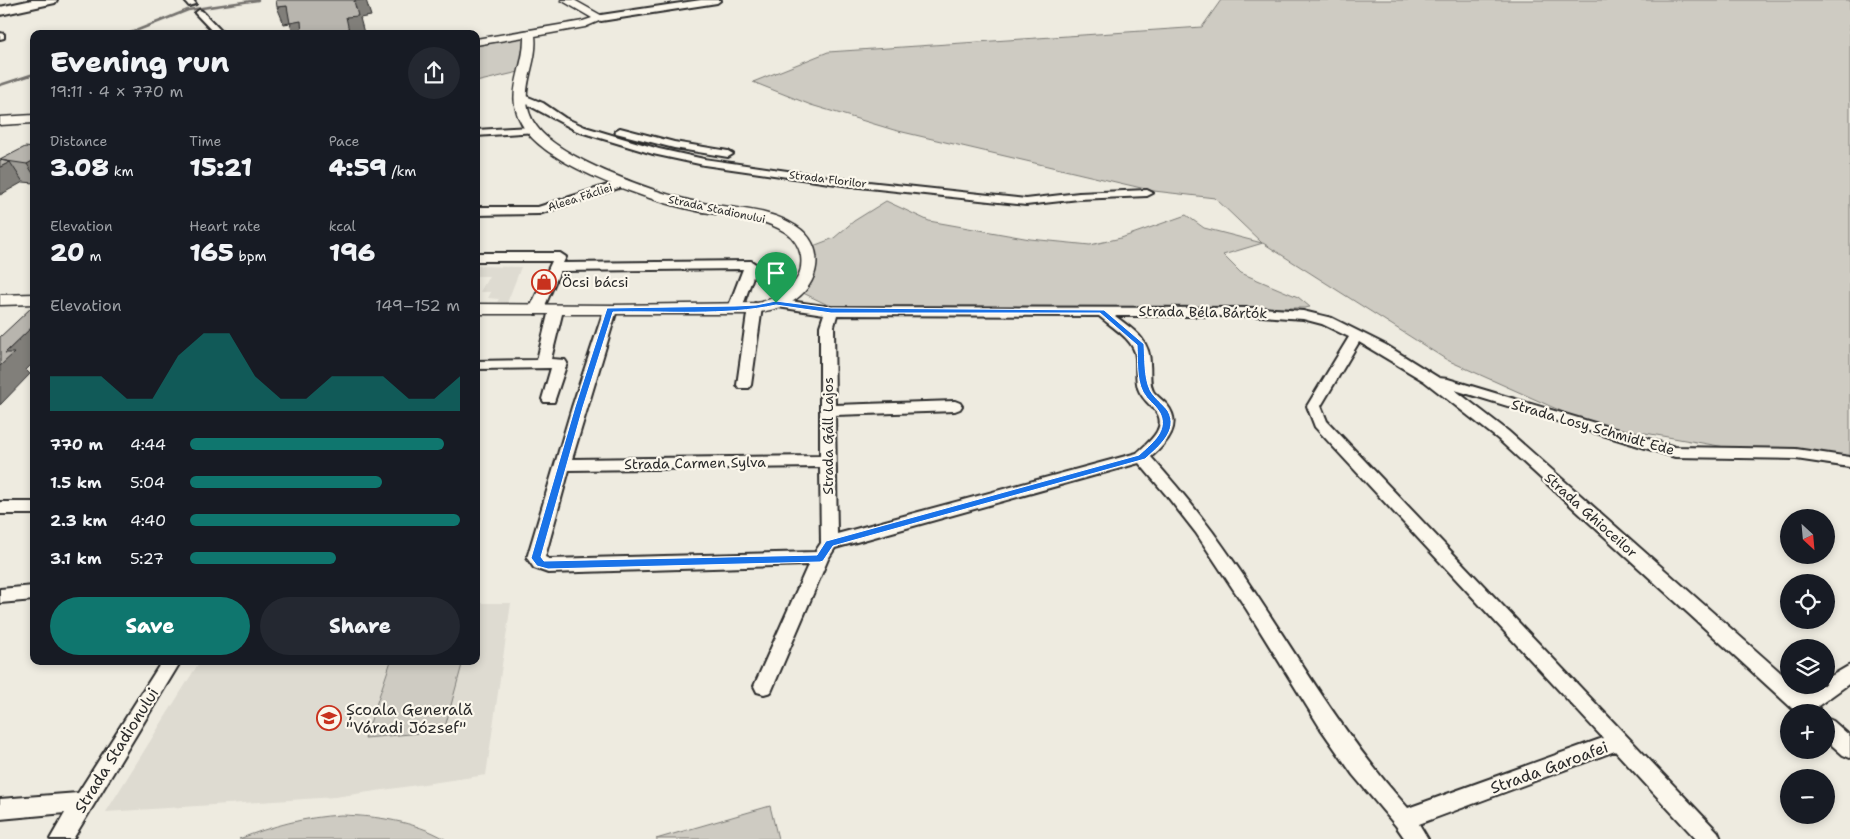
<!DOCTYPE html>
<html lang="en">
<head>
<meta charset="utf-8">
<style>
	:root { --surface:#171b24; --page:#242831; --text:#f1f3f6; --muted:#9ea1a6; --accent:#0f766e }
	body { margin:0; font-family:"Shantell Sans",sans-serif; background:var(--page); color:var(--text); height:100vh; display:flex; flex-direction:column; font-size:19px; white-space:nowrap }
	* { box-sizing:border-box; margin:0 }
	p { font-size:16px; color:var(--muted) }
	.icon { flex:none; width:28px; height:28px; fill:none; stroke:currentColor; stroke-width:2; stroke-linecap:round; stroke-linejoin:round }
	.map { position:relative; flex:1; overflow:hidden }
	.drawer { position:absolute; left:30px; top:30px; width:450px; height:635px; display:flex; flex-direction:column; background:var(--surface); border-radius:10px; box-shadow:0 2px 8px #0003 }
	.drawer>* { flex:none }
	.needle { width:32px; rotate:154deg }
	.tools { position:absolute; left:1780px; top:509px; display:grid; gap:10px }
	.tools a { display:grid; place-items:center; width:55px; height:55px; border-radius:50%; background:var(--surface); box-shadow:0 2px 8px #0003; font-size:25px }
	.pin { position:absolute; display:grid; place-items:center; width:42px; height:42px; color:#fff; margin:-51px -21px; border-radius:50% 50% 50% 0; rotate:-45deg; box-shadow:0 0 5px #0007 }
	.pin .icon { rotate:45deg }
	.round { display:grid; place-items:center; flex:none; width:52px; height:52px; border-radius:26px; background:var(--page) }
	.headline { display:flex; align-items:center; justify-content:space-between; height:85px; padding:0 20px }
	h1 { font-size:28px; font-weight:800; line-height:38px }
	.metrics { display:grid; grid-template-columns:repeat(3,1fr); gap:8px; height:85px; padding:5px 20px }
	.metrics div { display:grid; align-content:center }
	.metrics b { font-size:25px; font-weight:800 }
	.metrics small { font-size:14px; font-weight:400 }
	.metrics p { font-size:14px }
	.chart { height:140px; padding:10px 20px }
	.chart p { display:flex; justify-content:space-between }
	.chart svg { width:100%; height:90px; margin-top:5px; fill:var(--accent); opacity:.7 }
	.primary-button { display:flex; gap:10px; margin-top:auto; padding:10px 20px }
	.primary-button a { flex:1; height:58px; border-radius:30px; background:var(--accent); color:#fff; font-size:20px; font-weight:800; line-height:58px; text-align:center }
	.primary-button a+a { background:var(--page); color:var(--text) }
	ul { padding:0 20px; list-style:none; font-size:16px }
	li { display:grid; grid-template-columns:80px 60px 1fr; align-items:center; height:38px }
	li i { height:12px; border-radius:6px; background:var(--accent) }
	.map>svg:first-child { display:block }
	.built { fill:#dedbd1 }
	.green { fill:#cecbc2; stroke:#7c7b76 }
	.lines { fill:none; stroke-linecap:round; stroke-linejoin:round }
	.stream { stroke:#74726e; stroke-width:2.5 }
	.minor-casing { stroke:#2b2b2b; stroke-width:4 }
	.tertiary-casing { stroke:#2b2b2b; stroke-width:3 }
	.primary-casing { stroke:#2b2b2b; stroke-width:4 }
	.minor { fill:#fbf7ec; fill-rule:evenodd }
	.tertiary { fill:#fbf7ec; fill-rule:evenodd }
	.primary { fill:#fbf7ec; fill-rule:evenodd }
	.wall { fill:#9e9c96; stroke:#2b2b2b }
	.shaded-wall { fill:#817f7a; stroke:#2b2b2b }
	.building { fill:#b8b5ae; stroke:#2b2b2b }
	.route { fill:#1a73e8; stroke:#fff; fill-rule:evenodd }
	.labels { text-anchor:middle; stroke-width:4.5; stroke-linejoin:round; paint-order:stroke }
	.far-street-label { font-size:11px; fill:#2b2b2b; stroke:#fbf7ec }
	.poi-label { font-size:14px; fill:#2b2b2b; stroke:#fbf7ec; text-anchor:start }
	.street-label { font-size:14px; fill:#2b2b2b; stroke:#fbf7ec }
	.near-poi-label { font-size:16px; fill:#2b2b2b; stroke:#fbf7ec; text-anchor:start }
	.near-street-label { font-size:16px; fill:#2b2b2b; stroke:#fbf7ec }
</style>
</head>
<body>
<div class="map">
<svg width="1850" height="839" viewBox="0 0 1850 839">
	<rect width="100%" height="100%" fill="#eeebe0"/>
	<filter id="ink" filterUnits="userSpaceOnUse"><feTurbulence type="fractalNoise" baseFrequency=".02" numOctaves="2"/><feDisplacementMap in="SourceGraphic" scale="10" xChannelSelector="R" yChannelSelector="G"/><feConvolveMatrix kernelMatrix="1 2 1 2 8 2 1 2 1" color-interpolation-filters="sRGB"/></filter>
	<g filter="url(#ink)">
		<path class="built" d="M476,266L521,267L507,303L497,302L499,299L488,298L491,292H480L489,276H476Z
			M476,603H511L486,775L335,797L106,812L200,661H476Z"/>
		<path class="green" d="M1221,0H1850V469L1588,423L1447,360L1263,243L1223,255L1241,273L1298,297L1310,307L1305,308L830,306L797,290L808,248L834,238L854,221L886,201L929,221L1030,239L1090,245L1121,238L1186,215L1204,228L1262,243L1215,198L1154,191L894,130L811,105L753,82L828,52L1202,27Z
			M529,33L523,71L476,82V42Z
			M391,661H463L444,731L365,738Z
			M770,806L778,839H656Z
			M341,815C376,816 414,821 445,839H239C272,826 305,817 341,815Z"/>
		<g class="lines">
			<path class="stream" d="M128,34L188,10L258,0
				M0,85L34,74"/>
			<defs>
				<path id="minor" d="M184,0H193L196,4L189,6Z
					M701,0H721L717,3L601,21L597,18L601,15Z
					M199,10L202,11L224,34H215L195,13Z
					M0,33L4,34V38L0,39Z
					M521,94L543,103L565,118L585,127L659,149L704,159L850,180L1026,199L1079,193L1147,190L1153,193L1147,196L1079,199L1026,205L850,186L704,165L653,154L577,131L517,99V95Z
					M532,127L536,128L537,130L536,132L476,136V130Z
					M620,128L674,142L728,151L733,154L728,157L674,148L616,133L615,131Z
					M624,180L628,181L630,183L628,185L539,214L476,215V207H538Z
					M476,253H560L566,257L563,263L751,261L757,265L742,308L735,312L728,308L743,269L560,271L543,310L536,314L529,310L552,261H476Z
					M776,299L831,307L1262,308L1303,311L1332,318L1386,345L1439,378L1448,379L1675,447L1796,449L1850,457V467L1796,459L1675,457L1455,390L1508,431L1789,680V685H1794L1805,694L1818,685H1826V679L1850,665V683L1818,706L1821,712H1796L1498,439L1424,381L1359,342L1321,406L1327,421L1718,832L1721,839H1696L1615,751L1419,824L1428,839H1405L1396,826L1353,775L1321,729L1247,610L1196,533L1167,496L1139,463L835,548L828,559L771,692L764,694L757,692L754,686L808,565L548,573L534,568L527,558L572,407L605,307L610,306L617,310L572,459L820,456V326L824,314L771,306L769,303ZM837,315L1099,316C1112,327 1135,340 1136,358C1137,368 1135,378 1138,388C1141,397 1148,403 1154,409C1170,426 1149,442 1137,453L837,534L835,415L955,411L960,409L962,406L960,403L955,401L835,405L834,326ZM1115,316H1262L1303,319L1322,324L1349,337L1307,406L1315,427L1603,738L1408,808C1340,733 1292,645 1234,562C1209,525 1181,490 1151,457C1167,443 1183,425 1167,405C1163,400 1156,396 1153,391C1149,383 1151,372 1150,364C1150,339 1133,330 1115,316ZM820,467L821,543L815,552L549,559L545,557L569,470Z
					M755,303L762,307L751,385L749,388H739L737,385L748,307Z
					M556,306L563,310L551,359L565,360L567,363L554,402H544L542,399L551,368L476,369V361L537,360L549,310Z
					M0,502H34V514H0Z
					M34,586V600L0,603V589Z
					M162,661H181L73,839H50L65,813L0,819V799L78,793Z
					M1826,718L1833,721L1850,736V758L1843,755L1826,740Z"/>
				<path id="tertiary" d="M561,0H574L606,18L585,27L535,36C539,67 513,95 537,127C560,159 658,194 697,202C730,209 766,207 796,226C827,245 821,286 790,303C777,310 761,312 747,314H476V304L613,305L757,303C780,298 805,284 801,256C799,246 793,237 785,232C758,215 727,217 697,211C653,202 554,168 527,132C500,96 525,72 524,37L476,45V39L583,21L592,18Z
					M34,115V123L0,125V117Z
					M34,294V304L0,305V295Z"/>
				<path id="primary" d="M32,0H57L55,3L0,15V7Z"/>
			</defs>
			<use href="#minor" class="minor-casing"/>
			<use href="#tertiary" class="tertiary-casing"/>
			<use href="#primary" class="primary-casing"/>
			<use href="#minor" class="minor"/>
			<use href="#tertiary" class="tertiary"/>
			<use href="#primary" class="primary"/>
		</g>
		<path class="wall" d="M34,148V183L23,182L0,160Z"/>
		<path class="shaded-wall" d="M360,0H366L371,16L360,18L364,33L359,34H331L346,17L354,1Z
			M287,6L301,21L306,34H294L290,23L284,24L277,7Z
			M34,160V175L27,164Z
			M10,162L23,182L0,195V167Z
			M34,325V362L26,370L30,374L0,405V366L5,353Z"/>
		<path class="building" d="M276,0H360L354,1L358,16L346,17L349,31L331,34H302L301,21L290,23L287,6L277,7Z
			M25,147L34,148V160L27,164L0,160Z
			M0,160L10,162L0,167Z
			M32,307H34V325L5,353H14L0,366V337Z"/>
	</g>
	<path class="route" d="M776,301L831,308L1104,310L1144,344C1145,359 1144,377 1150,390C1154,398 1163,404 1168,411C1179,431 1158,447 1145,459L833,546L823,561L820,562L548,569L537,566L531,558L575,407L607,308L735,306L756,305ZM776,305L831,313H1100L1137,345C1138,360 1136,378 1143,392C1147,400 1156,405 1160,413C1169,431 1151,444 1139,455L830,540L826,541L817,555L544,561L541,557L583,407L613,312C665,311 725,316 776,305Z"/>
	<defs>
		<symbol id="shop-ring" viewBox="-11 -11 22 22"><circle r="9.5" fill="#fbf7ec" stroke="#c8321e" stroke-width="1.5"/><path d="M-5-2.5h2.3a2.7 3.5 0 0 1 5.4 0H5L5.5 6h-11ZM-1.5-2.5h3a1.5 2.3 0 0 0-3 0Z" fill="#c8321e"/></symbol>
		<symbol id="school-ring" viewBox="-11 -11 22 22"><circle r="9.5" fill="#fbf7ec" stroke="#c8321e" stroke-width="1.5"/><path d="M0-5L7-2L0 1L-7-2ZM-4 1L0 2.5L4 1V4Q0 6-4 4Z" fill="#c8321e"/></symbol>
	</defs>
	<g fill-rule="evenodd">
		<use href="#shop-ring" x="530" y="268" width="28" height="28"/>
		<use href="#school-ring" x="315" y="704" width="28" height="28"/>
	</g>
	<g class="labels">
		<g class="far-street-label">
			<text transform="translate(828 179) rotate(7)" y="4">Strada Florilor</text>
			<text transform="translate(580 197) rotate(-18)" y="4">Aleea Făcliei</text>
			<text transform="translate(717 209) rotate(12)" y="4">Strada Stadionului</text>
		</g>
		<g class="poi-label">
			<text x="562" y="287">Öcsi bácsi</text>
		</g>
		<g class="street-label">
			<text transform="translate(1203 312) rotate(1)" y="5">Strada Béla Bártók</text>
			<text transform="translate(1593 427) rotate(16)" y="5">Strada Losy Schmidt Ede</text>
			<text transform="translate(828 436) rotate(-90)" y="5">Strada Gáll Lajos</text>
			<text transform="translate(695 463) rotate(-1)" y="5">Strada Carmen Sylva</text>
			<text transform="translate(1591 515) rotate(42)" y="5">Strada Ghioceilor</text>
		</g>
		<g class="near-poi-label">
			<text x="346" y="715">Școala Generală<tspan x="346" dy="18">"Váradi József"</tspan></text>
		</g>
		<g class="near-street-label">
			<text transform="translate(116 750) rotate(-58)" y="6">Strada Stadionului</text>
			<text transform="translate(1549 767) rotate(-20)" y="6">Strada Garoafei</text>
		</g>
	</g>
</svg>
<div class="tools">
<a><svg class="needle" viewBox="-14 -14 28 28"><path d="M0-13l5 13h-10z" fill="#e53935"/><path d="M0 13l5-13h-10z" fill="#9ea1a6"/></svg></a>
<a><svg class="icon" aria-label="locate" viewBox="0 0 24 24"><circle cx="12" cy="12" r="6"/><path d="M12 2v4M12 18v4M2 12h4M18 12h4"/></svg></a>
<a><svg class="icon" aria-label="layers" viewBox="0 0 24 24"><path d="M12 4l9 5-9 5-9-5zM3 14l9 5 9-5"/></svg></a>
<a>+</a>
<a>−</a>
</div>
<div class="pin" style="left:776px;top:303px;background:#1e9e55"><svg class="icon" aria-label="arrive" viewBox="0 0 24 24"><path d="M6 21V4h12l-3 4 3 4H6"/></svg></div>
<section class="drawer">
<div class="headline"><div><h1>Evening run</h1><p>19:11 · 4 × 770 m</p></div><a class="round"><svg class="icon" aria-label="share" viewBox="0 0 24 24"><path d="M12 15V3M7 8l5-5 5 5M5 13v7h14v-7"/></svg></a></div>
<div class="metrics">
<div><p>Distance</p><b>3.08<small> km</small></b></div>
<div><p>Time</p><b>15:21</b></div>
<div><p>Pace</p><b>4:59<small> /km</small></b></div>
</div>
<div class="metrics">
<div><p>Elevation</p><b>20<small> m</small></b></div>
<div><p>Heart rate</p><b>165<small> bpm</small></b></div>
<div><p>kcal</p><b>196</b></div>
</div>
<div class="chart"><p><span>Elevation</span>149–152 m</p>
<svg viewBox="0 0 160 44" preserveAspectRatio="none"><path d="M0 44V27L10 27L20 27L30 38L40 38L50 17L60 6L70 6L80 27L90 38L100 38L110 27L120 27L130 27L140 38L150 38L160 27V44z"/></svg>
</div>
<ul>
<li><b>770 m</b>4:44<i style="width:94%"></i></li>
<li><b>1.5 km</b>5:04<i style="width:71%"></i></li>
<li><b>2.3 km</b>4:40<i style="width:100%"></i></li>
<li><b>3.1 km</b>5:27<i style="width:54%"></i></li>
</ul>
<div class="primary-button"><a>Save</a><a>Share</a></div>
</section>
</div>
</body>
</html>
